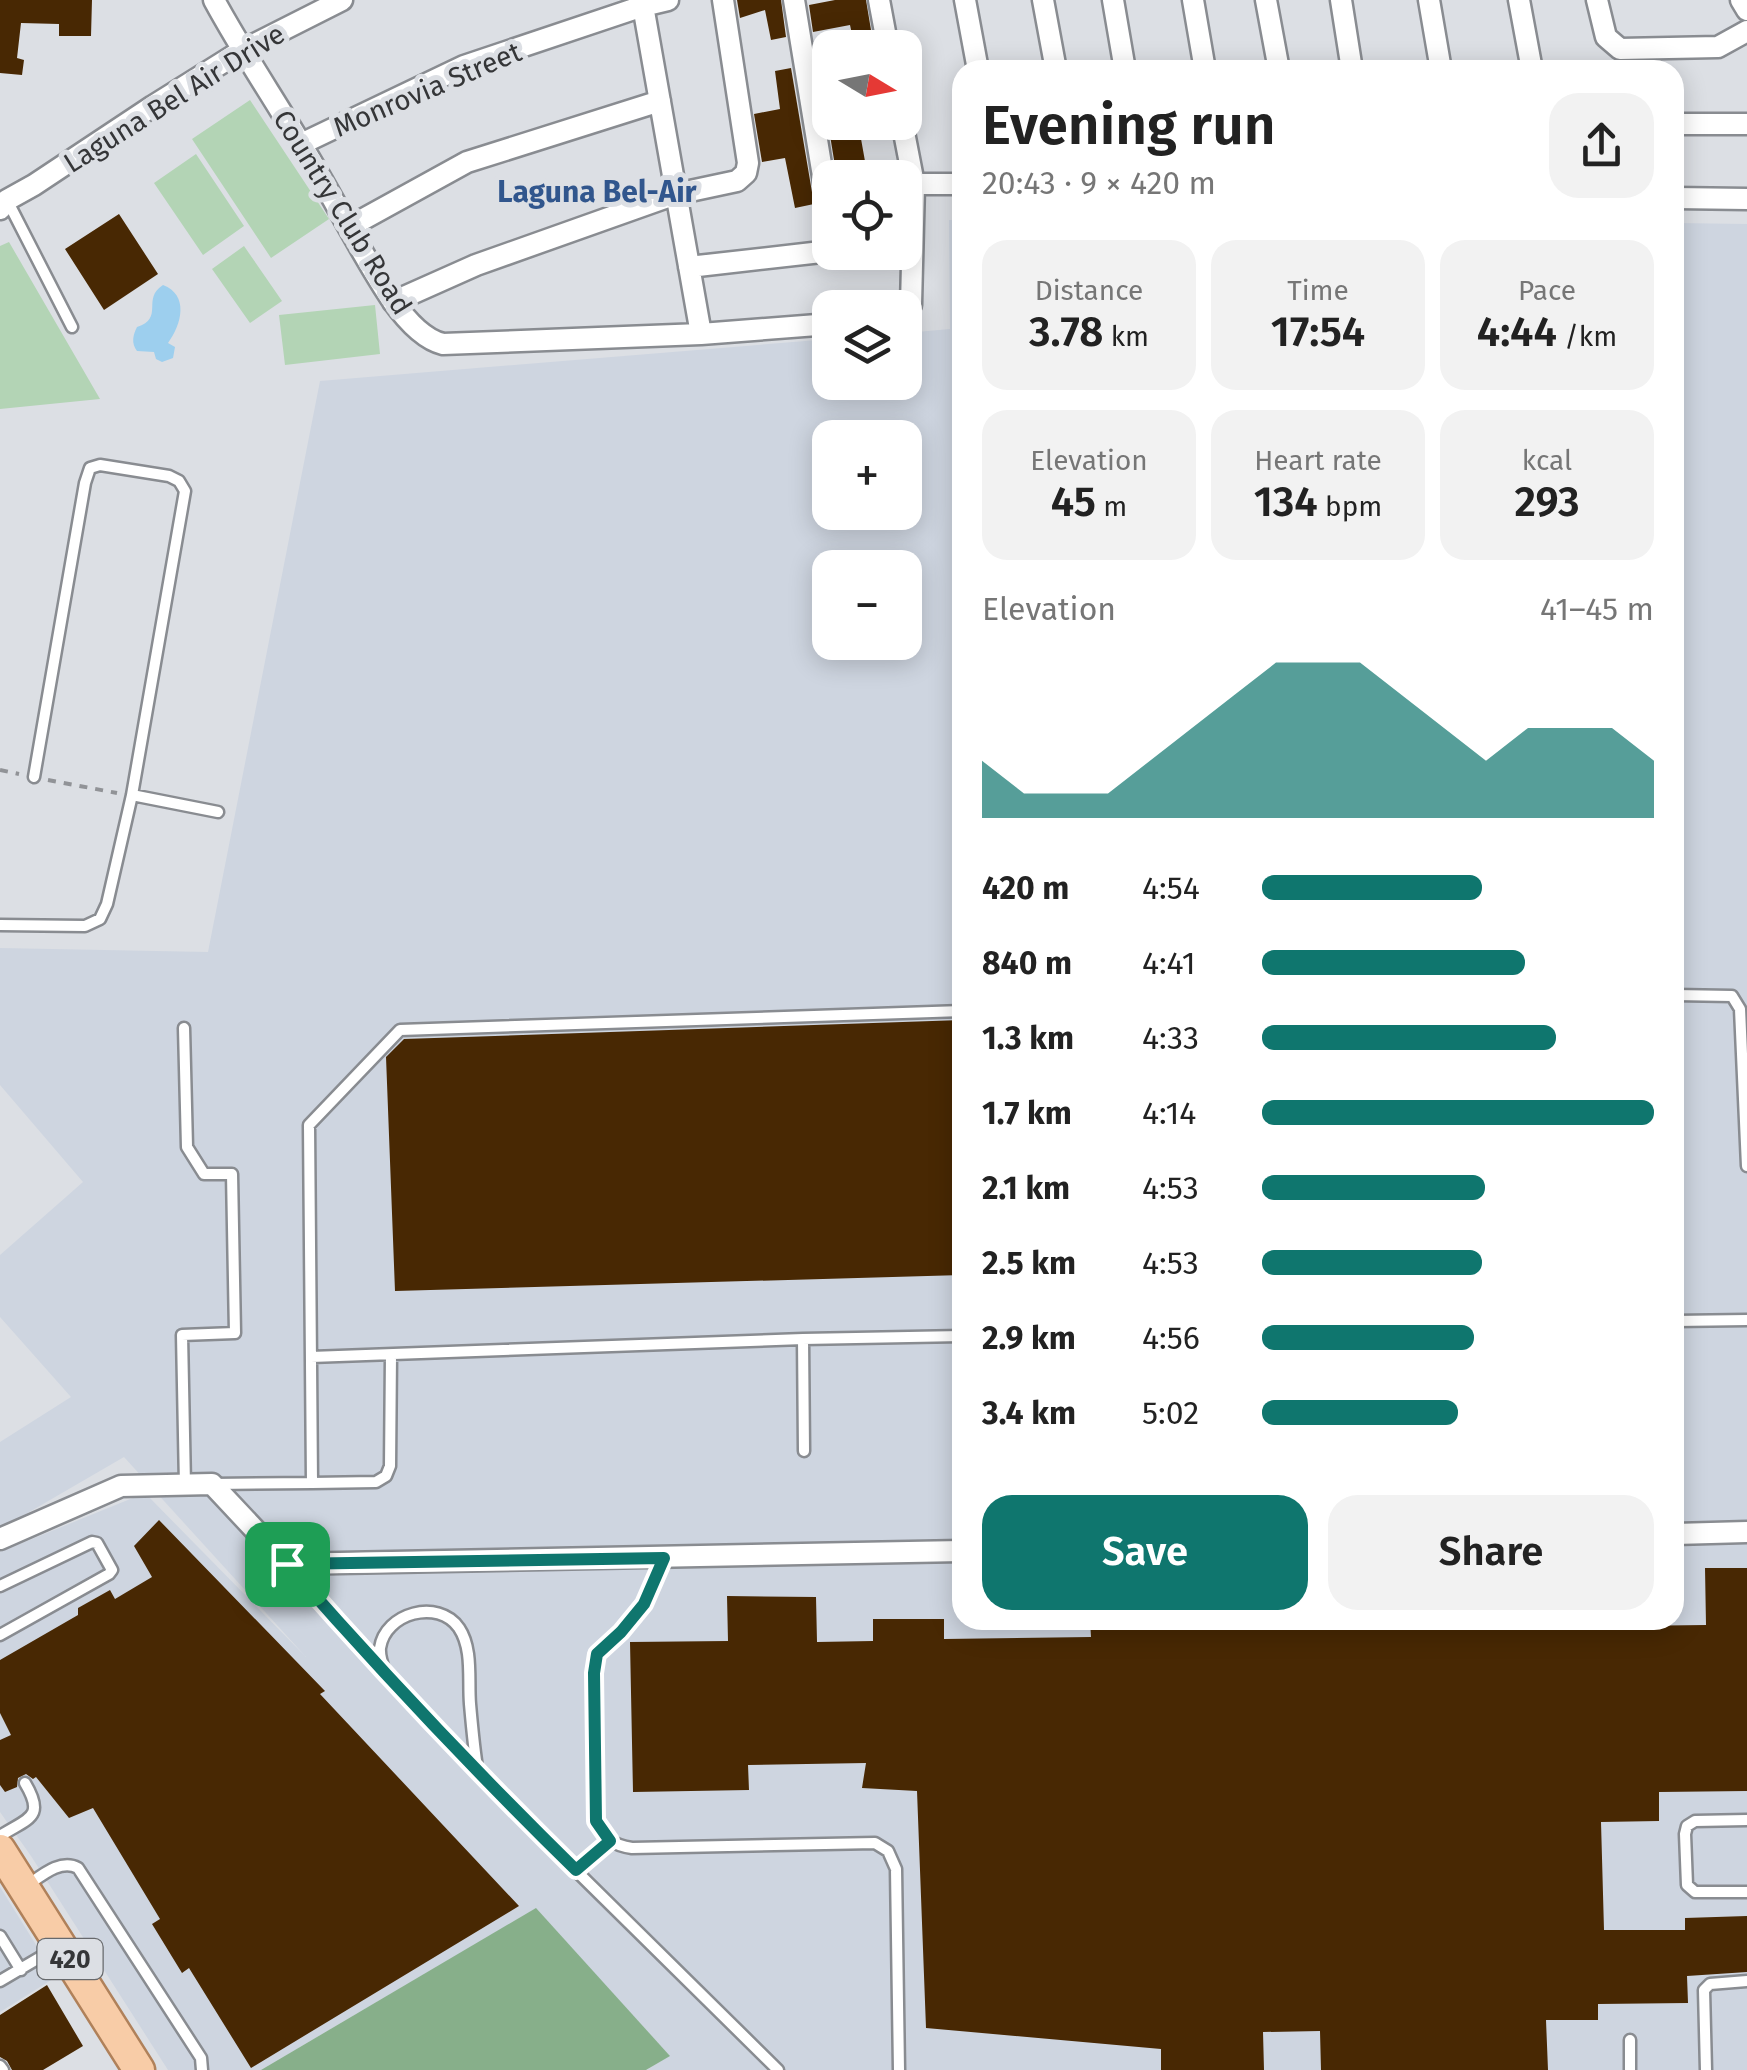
<!DOCTYPE html>
<html lang="en">
<head>
<meta charset="utf-8">
<style>
	:root { --surface:#fff; --page:#f2f2f2; --text:#222; --muted:#767676; --accent:#0f766e }
	body { margin:0; font-family:"Fira Sans",sans-serif; background:var(--page); color:var(--text); height:100vh; display:flex; flex-direction:column; font-size:38px; white-space:nowrap }
	* { box-sizing:border-box; margin:0 }
	p { font-size:32px; color:var(--muted) }
	.icon { flex:none; width:55px; height:55px; fill:none; stroke:currentColor; stroke-width:2; stroke-linecap:round; stroke-linejoin:round }
	.map { position:relative; flex:1; overflow:hidden }
	.drawer { position:absolute; left:952px; top:60px; width:732px; height:1570px; display:flex; flex-direction:column; background:var(--surface); border-radius:30px; box-shadow:0 5px 25px #0003 }
	.drawer>* { flex:none }
	.needle { width:65px; rotate:100deg }
	.tools { position:absolute; left:812px; top:30px; display:grid; gap:20px }
	.tools a { display:grid; place-items:center; width:110px; height:110px; border-radius:20px; background:var(--surface); box-shadow:0 5px 25px #0003; font-size:50px }
	.pin { position:absolute; display:grid; place-items:center; width:85px; height:85px; color:#fff; margin:-42px; border-radius:20px; box-shadow:0 5px 15px #0006 }
	.round { display:grid; place-items:center; flex:none; width:105px; height:105px; border-radius:30px; background:var(--page) }
	.head { display:flex; align-items:center; justify-content:space-between; height:170px; padding:0 30px }
	h1 { font-size:55px; font-weight:600; line-height:75px }
	.metrics { display:grid; grid-template-columns:repeat(3,1fr); gap:15px; height:170px; padding:10px 30px }
	.metrics div { display:grid; align-content:center; border-radius:25px; background:var(--page); text-align:center }
	.metrics b { font-size:42px; font-weight:600 }
	.metrics small { font-size:28px; font-weight:400 }
	.metrics p { font-size:28px }
	.chart { height:280px; padding:20px 30px }
	.chart p { display:flex; justify-content:space-between }
	.chart svg { width:100%; height:180px; margin-top:10px; fill:var(--accent); opacity:.7 }
	.primary-button { display:flex; gap:20px; margin-top:auto; padding:20px 30px }
	.primary-button a { flex:1; height:115px; border-radius:30px; background:var(--accent); color:#fff; font-size:40px; font-weight:600; line-height:115px; text-align:center }
	.primary-button a+a { background:var(--page); color:var(--text) }
	ul { padding:0 30px; list-style:none; font-size:32px }
	li { display:grid; grid-template-columns:160px 120px 1fr; align-items:center; height:75px }
	li i { height:25px; border-radius:12px; background:var(--accent) }
	.map>svg:first-child { display:block }
	.built { fill:#ced5e0; fill-rule:evenodd }
	.green { fill:#b3d4b5 }
	.forest { fill:#87af8a }
	.water { fill:#9dcfee }
	.building { fill:#482803 }
	.lines { fill:none; stroke-linecap:round; stroke-linejoin:round }
	.lane-casing { stroke:#898c91; stroke-width:15 }
	.street-casing { stroke:#898c91; stroke-width:25 }
	.primary-casing { stroke:#b0815a; stroke-width:35 }
	.path { stroke:#919397; stroke-width:4; stroke-dasharray:8 8; stroke-linecap:butt }
	.lane { stroke:#fff; stroke-width:10 }
	.street { stroke:#fff; stroke-width:20 }
	.primary { stroke:#f8cca7; stroke-width:30 }
	.route-casing { stroke:#fff; stroke-width:20 }
	.route { stroke:#0f766e; stroke-width:12 }
	.labels { text-anchor:middle; stroke-width:10; stroke-linejoin:round; paint-order:stroke }
	.shield { fill:#dcdfe4; stroke:#67696c; stroke-width:2.5 }
	.shield-label { font-size:25px; font-weight:bold; fill:#353638 }
	.street-label { font-size:28px; fill:#353638; stroke:#dcdfe4 }
	.neighbourhood-label { font-size:30px; font-weight:bold; fill:#31568d; stroke:#dcdfe4 }
</style>
</head>
<body>
<div class="map">
<svg width="1747" height="2070" viewBox="0 0 1747 2070">
	<rect width="100%" height="100%" fill="#dcdfe4"/>
	<path class="built" d="M949,220H962V1620H1675V223L1747,224V2070H647L669,2055L535,1909L261,2070H168L31,1856L0,1812V1552L145,1493L306,1657L124,1457L0,1529V1442L71,1397L0,1317V1255L83,1182L0,1085V948L208,952L320,381L830,339V382H905V333L950,329ZM830,438H905V512H830ZM830,568H905V642H830Z
		M0,1887L56,1977L0,2012Z"/>
	<path class="green" d="M250,100L329,219L271,258L192,139Z
		M196,154L244,226L203,255L154,183Z
		M9,242L100,399L0,409V246Z
		M244,246L282,301L250,323L212,269Z
		M375,305L380,354L285,365L279,315Z"/>
	<path class="forest" d="M536,1908L670,2056L646,2070H261Z"/>
	<path class="water" d="M163,285C189,295 182,324 168,343L175,347L173,358L162,362L156,359L154,352L137,351C131,343 133,335 137,327C165,318 141,299 163,285Z"/>
	<path class="building" d="M0,0H92L91,36H59V24L21,23L17,58L24,60L22,75L0,73Z
		M737,0H781L786,37L771,40L765,10L740,18Z
		M835,0H866L874,48H855L850,25L813,32L809,5Z
		M830,66V127L858,122L868,178H837L819,68Z
		M791,68L814,204L795,208L785,158L762,162L754,114L780,109L775,71Z
		M119,214L158,274L104,310L65,249Z
		M962,1020V1275L395,1291L386,1057L404,1039Z
		M159,1520L325,1691L320,1694L519,1906L251,2068L189,1968L182,1973L152,1924L160,1919L93,1808L69,1818L36,1777L33,1779L26,1774L18,1778L17,1787L5,1792L0,1785V1740L11,1735L0,1713V1660L78,1615V1608L110,1590L115,1599L152,1577L134,1546Z
		M1705,1568H1747V1791L1659,1792V1821L1601,1822L1604,1930H1685V1918L1747,1916V1972L1687,1976L1688,2003L1598,2004V2020H1546L1548,2070H1321L1320,2031L1263,2032L1264,2070H1161V2049L926,2028L917,1791L862,1788L866,1763L748,1765L749,1790L633,1792L630,1642L728,1641L727,1596L816,1597L817,1642L873,1641V1619H944V1639L1091,1637L1090,1620H1312V1630L1706,1625Z
		M47,1985L83,2046L43,2070H12L7,2061L0,2057V2015Z"/>
	<g class="lines">
		<defs>
			<path id="lane" d="M7,200L72,327
				M132,795L218,812
				M0,925L85,926L100,919L107,904L132,795L185,491L179,481L169,476L100,465L90,468L85,483L34,777
				M1675,995L1732,996L1740,1009L1747,1166
				M184,1028L187,1147L204,1174H232L235,1333L182,1335L185,1485
				M1675,1321L1747,1320
				M803,1339L804,1451
				M311,1357L803,1339L962,1336
				M312,1483L376,1482L386,1476L390,1466L391,1355
				M213,1484L312,1483L309,1125L400,1030L962,1011
				M664,1558L644,1604L621,1632L597,1653L594,1673L595,1821C606,1838 611,1845 632,1848L875,1843L888,1851L896,1869L899,2070
				M287,1565L382,1672
				M0,1586L92,1542L97,1543L112,1570L109,1574L0,1635
				M478,1774C474,1750 472,1727 470,1704C468,1679 473,1649 459,1628C438,1598 385,1613 380,1648C379,1658 384,1668 387,1678L478,1774L778,2070
				M1747,1820L1695,1821L1687,1826L1685,1834L1687,1885L1695,1892H1747
				M0,1836C28,1818 46,1818 25,1783
				M576,1871L611,1841
				M25,1887C40,1877 60,1858 78,1868L201,2058L202,2070
				M0,1936L21,1970
				M0,1981L56,1948
				M1630,2040V2070
				M0,2066L3,2070
				M1706,2070L1704,1990L1710,1984L1747,1981"/>
			<path id="street" d="M214,0C241,50 273,97 302,146C333,196 359,251 392,300C404,317 422,339 443,344L701,334L830,324
				M642,0L701,334
				M794,0L830,219
				M879,0L888,48
				M965,0L978,70
				M1043,0L1056,70
				M1113,0L1125,70
				M1193,0L1205,70
				M1266,0L1279,70
				M1341,0L1352,70
				M1429,0L1441,70
				M1519,0L1532,70
				M1597,0L1606,37L1620,49L1718,47L1747,31
				M1741,0L1747,10
				M902,122L914,184L911,305L905,314
				M1675,124H1747
				M301,144L464,66L643,6L668,0
				M914,184H962
				M1675,198L1747,199
				M0,209L7,200L34,185L153,106L241,51L342,0
				M349,227L467,162L660,101
				M689,267L830,251
				M393,302L476,265L676,194L737,181L746,173L748,163L723,0
				M1675,1534L1747,1532
				M0,1539L121,1486L212,1484L287,1564L962,1551"/>
			<path id="primary" d="M0,1850L139,2070"/>
		</defs>
		<use href="#lane" class="lane-casing"/>
		<use href="#street" class="street-casing"/>
		<use href="#primary" class="primary-casing"/>
		<path class="path" d="M0,770L19,774
			M48,780L117,793"/>
		<use href="#lane" class="lane"/>
		<use href="#street" class="street"/>
		<use href="#primary" class="primary"/>
	</g>
	<g class="lines">
		<defs>
			<path id="route" d="M664,1558L644,1604L621,1632L597,1654L594,1673L596,1821L610,1841L576,1870C476,1772 380,1670 287,1564Z"/>
		</defs>
		<use href="#route" class="route-casing"/>
		<use href="#route" class="route"/>
	</g>
	<g class="labels">
		<rect class="shield" x="37.5" y="1939" width="65" height="40" rx="8"/>
		<g class="shield-label">
			<text x="70" y="1968">420</text>
		</g>
		<g class="street-label">
			<text transform="translate(427 89) rotate(-23)" y="10">Monrovia Street</text>
			<text transform="translate(174 98) rotate(-32)" y="10">Laguna Bel Air Drive</text>
			<text transform="translate(343 212) rotate(58)" y="10">Country Club Road</text>
		</g>
		<g class="neighbourhood-label">
			<text x="597" y="202">Laguna Bel-Air</text>
		</g>
	</g>
</svg>
<div class="tools">
<a><svg class="needle" viewBox="-14 -14 28 28"><path d="M0-13l5 13h-10z" fill="#e53935"/><path d="M0 13l5-13h-10z" fill="#767676"/></svg></a>
<a><svg class="icon" aria-label="locate" viewBox="0 0 24 24"><circle cx="12" cy="12" r="6"/><path d="M12 2v4M12 18v4M2 12h4M18 12h4"/></svg></a>
<a><svg class="icon" aria-label="layers" viewBox="0 0 24 24"><path d="M12 4l9 5-9 5-9-5zM3 14l9 5 9-5"/></svg></a>
<a>+</a>
<a>−</a>
</div>
<div class="pin" style="left:287px;top:1564px;background:#1e9e55"><svg class="icon" aria-label="arrive" viewBox="0 0 24 24"><path d="M6 21V4h12l-3 4 3 4H6"/></svg></div>
<section class="drawer">
<div class="head"><div><h1>Evening run</h1><p>20:43 · 9 × 420 m</p></div><a class="round"><svg class="icon" aria-label="share" viewBox="0 0 24 24"><path d="M12 15V3M7 8l5-5 5 5M5 13v7h14v-7"/></svg></a></div>
<div class="metrics">
<div><p>Distance</p><b>3.78<small> km</small></b></div>
<div><p>Time</p><b>17:54</b></div>
<div><p>Pace</p><b>4:44<small> /km</small></b></div>
</div>
<div class="metrics">
<div><p>Elevation</p><b>45<small> m</small></b></div>
<div><p>Heart rate</p><b>134<small> bpm</small></b></div>
<div><p>kcal</p><b>293</b></div>
</div>
<div class="chart"><p><span>Elevation</span>41–45 m</p>
<svg viewBox="0 0 160 44" preserveAspectRatio="none"><path d="M0 44V30L10 38L20 38L30 38L40 30L50 22L60 14L70 6L80 6L90 6L100 14L110 22L120 30L130 22L140 22L150 22L160 30V44z"/></svg>
</div>
<ul>
<li><b>420 m</b>4:54<i style="width:56%"></i></li>
<li><b>840 m</b>4:41<i style="width:67%"></i></li>
<li><b>1.3 km</b>4:33<i style="width:75%"></i></li>
<li><b>1.7 km</b>4:14<i style="width:100%"></i></li>
<li><b>2.1 km</b>4:53<i style="width:57%"></i></li>
<li><b>2.5 km</b>4:53<i style="width:56%"></i></li>
<li><b>2.9 km</b>4:56<i style="width:54%"></i></li>
<li><b>3.4 km</b>5:02<i style="width:50%"></i></li>
</ul>
<div class="primary-button"><a>Save</a><a>Share</a></div>
</section>
</div>
</body>
</html>
